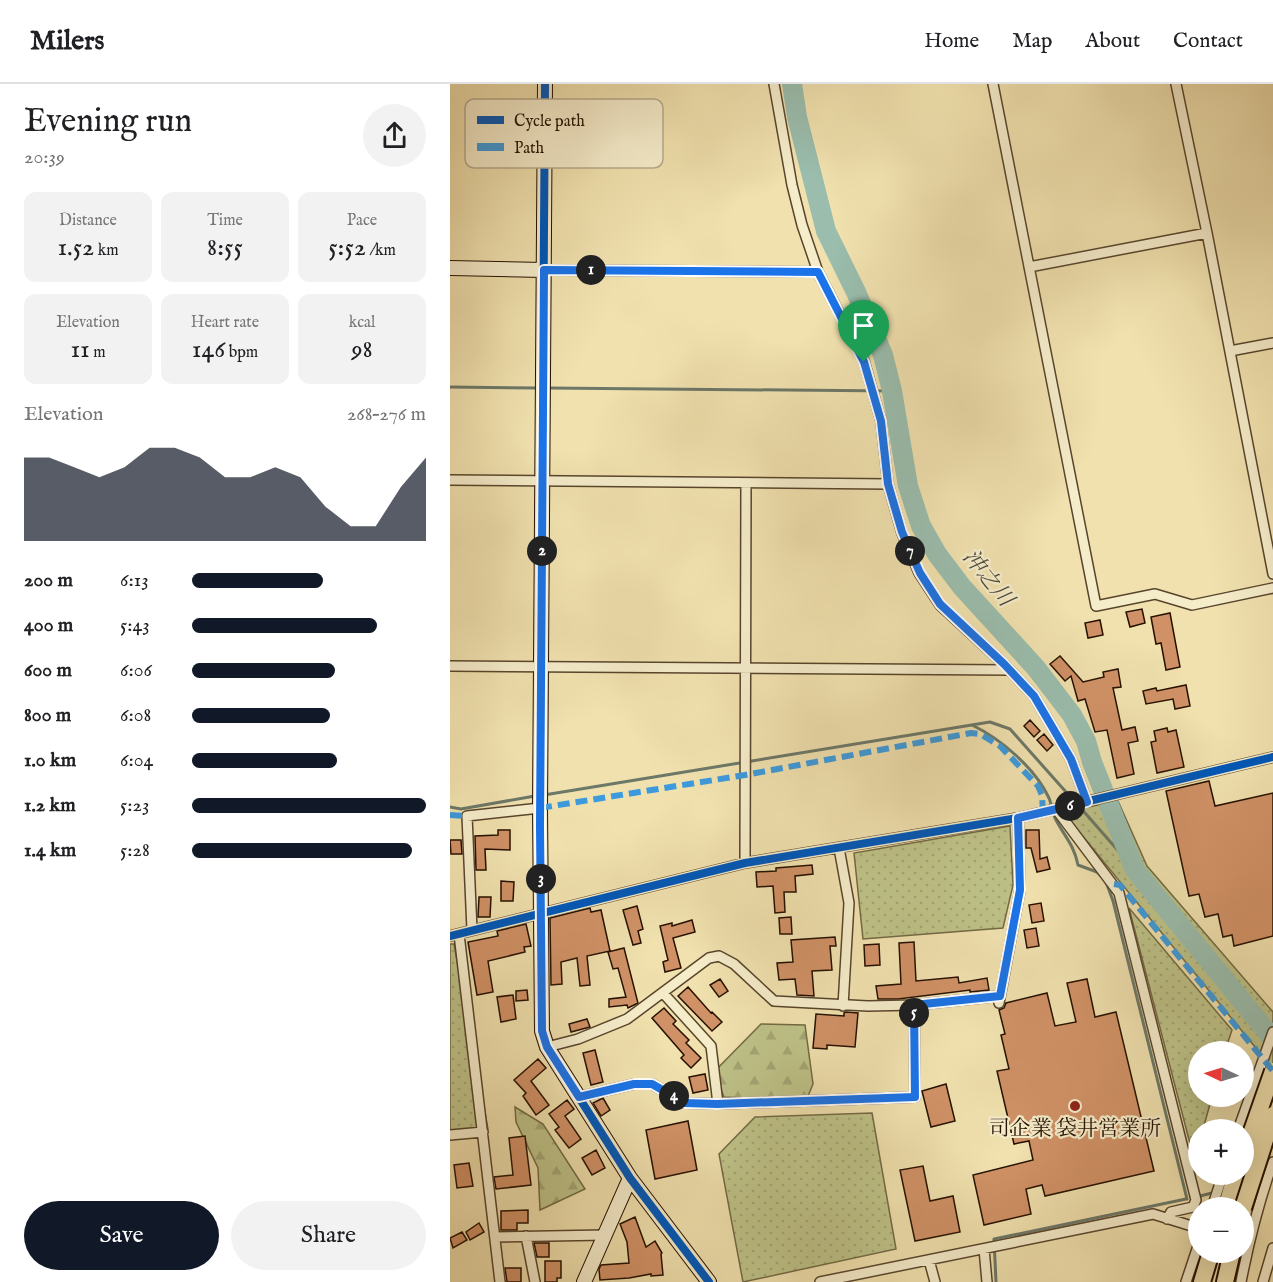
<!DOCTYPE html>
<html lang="en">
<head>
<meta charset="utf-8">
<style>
	:root { --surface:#fff; --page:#f2f2f2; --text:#202124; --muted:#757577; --line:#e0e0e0; --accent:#111827 }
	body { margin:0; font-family:"IM FELL English","Noto Serif JP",serif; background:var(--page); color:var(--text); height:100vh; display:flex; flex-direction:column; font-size:22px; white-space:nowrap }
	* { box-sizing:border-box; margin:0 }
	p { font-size:20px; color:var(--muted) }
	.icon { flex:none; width:33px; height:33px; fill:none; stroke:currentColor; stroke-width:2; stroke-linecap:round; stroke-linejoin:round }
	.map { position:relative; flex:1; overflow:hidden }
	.side { display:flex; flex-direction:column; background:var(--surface); width:450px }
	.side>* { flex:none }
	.needle { width:39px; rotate:274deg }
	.fabs { position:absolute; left:738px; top:957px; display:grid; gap:12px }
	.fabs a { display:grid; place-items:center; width:66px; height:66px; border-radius:50%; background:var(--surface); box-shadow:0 6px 24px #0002; font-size:30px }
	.pin { position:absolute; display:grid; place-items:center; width:51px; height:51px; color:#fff; margin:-62px -26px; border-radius:50% 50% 50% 0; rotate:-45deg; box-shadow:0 0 6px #0007 }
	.pin .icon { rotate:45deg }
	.km { position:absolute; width:30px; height:30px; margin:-15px; border-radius:50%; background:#222; color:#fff; font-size:16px; line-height:30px; text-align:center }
	.round { display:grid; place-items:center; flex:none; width:63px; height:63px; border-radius:32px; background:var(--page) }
	.overview { display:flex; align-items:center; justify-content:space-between; height:102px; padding:0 24px }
	h1 { font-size:33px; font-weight:600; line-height:45px }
	.figures { display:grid; grid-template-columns:repeat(3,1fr); gap:9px; height:102px; padding:6px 24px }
	.figures div { display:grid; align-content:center; border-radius:12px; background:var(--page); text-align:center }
	.figures b { font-size:26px; font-weight:600 }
	.figures small { font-size:16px; font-weight:400 }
	.figures p { font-size:16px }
	.chart { height:168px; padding:12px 24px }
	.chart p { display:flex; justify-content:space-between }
	.chart svg { width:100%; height:108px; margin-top:6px; fill:var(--accent); opacity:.7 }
	.action { display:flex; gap:12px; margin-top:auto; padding:12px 24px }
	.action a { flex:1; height:69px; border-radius:36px; background:var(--accent); color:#fff; font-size:24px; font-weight:600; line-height:69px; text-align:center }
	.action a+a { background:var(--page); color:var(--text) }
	ul { padding:0 24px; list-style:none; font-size:20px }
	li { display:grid; grid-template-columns:96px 72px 1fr; align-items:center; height:45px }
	li i { height:15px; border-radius:8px; background:var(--accent) }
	header { display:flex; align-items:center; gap:36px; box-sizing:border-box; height:84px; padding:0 30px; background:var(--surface); border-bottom:2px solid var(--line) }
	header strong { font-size:28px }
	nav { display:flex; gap:33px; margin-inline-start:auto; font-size:21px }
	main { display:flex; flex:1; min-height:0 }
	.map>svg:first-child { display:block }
	.grass { fill:url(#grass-dots); stroke:#726a44; stroke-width:1.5 }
	.forest { fill:url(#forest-firs); stroke:#726a44; stroke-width:1.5 }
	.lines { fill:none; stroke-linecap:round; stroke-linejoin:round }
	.stream { stroke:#6c7868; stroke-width:3 }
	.river { stroke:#9abdad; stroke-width:20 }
	.building { fill:#d09166; stroke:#261101; stroke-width:1.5 }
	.street-tunnel { stroke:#d2c294; stroke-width:9; stroke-dasharray:9 4.5; stroke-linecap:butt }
	.street-casing { stroke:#58452c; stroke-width:12 }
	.secondary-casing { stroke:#261101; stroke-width:16 }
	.highway-casing { stroke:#261101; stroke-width:20 }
	.street { stroke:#f5ecca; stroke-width:9 }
	.secondary { stroke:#f5ecca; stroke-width:14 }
	.highway { stroke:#f0e1ae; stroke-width:16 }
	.highway-bridge-casing { stroke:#261101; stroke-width:20; stroke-linecap:butt }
	.highway-bridge { stroke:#f0e1ae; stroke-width:16 }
	.quiet { stroke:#3c9add; stroke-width:6; stroke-dasharray:12 6; stroke-linecap:butt }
	.cycleway-casing { stroke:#f5ecca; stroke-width:11 }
	.cycleway { stroke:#0057b8; stroke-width:8 }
	.route-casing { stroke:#fff; stroke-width:12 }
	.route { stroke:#1a73e8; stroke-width:8 }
	.poi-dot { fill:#8f2418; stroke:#f5ecca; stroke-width:2 }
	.labels { text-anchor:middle; stroke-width:4.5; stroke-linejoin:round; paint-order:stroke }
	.poi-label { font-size:21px; fill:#261101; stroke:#f5ecca }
	.water-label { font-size:22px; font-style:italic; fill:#4f4d3d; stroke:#f5ecca }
	.key { fill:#f5ecca; stroke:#b7aa8e; stroke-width:1.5 }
	.key-label { font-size:16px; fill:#261101 }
</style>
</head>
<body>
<header>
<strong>Milers</strong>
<nav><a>Home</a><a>Map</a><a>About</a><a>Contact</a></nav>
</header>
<main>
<section class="side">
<div class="overview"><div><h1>Evening run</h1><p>20:39</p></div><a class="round"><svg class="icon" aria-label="share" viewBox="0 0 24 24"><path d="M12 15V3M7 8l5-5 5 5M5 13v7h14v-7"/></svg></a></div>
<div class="figures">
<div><p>Distance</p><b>1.52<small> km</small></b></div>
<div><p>Time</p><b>8:55</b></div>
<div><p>Pace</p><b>5:52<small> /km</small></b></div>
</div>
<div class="figures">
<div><p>Elevation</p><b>11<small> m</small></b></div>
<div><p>Heart rate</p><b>146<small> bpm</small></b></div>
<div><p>kcal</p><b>98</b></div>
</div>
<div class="chart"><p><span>Elevation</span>268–276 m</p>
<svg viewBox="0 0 160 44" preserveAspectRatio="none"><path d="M0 44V10L10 10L20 14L30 18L40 14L50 6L60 6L70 10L80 18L90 18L100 14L110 18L120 30L130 38L140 38L150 22L160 10V44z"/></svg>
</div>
<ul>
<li><b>200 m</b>6:13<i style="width:56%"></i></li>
<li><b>400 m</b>5:43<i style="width:79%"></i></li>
<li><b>600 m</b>6:06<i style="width:61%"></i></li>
<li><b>800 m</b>6:08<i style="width:59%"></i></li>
<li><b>1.0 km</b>6:04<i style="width:62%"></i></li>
<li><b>1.2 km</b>5:23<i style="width:100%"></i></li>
<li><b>1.4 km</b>5:28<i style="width:94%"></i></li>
</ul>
<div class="action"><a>Save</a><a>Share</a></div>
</section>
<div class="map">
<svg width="823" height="1198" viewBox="0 0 823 1198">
	<defs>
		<pattern id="grass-dots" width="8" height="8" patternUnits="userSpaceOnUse" patternTransform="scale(1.5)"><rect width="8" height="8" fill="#bec288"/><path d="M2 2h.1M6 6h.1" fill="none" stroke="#a3a674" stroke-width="1.8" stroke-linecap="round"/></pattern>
		<pattern id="forest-firs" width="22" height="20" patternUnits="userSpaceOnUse" patternTransform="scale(1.5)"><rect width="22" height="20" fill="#bec288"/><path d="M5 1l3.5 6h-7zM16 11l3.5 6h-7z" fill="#a3a674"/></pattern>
	</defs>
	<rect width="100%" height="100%" fill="#f0e1ae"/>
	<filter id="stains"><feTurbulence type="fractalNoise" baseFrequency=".00333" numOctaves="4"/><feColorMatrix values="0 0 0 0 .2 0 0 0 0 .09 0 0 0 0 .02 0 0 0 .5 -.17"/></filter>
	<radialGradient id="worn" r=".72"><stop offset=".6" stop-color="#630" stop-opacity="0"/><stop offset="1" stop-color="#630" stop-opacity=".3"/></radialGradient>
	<path class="grass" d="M668,717L697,782L823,928V985L613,728Z
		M560,742L563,801L553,844L413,855L404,769Z
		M679,824L782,946L775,967L748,968V1012L762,1013L753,1045L748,1046V1060L744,1075Z
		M0,860H4L38,1045L0,1050Z
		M422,1029L446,1165L293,1198L269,1070L305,1033Z"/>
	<path class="forest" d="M311,940L355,941L363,1000L356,1017L274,1013L264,988Z
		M65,1023L93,1040L135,1105L90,1126L88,1084L66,1038Z"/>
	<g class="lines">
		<path class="stream" d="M0,303L88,304
			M98,304L442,307
			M522,641C551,655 585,684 599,714C602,721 602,729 606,736C615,753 624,761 628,781L647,788L652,793
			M94,711L540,638L560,645L624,717
			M629,722L685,786
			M0,723L11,725L85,712
			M656,798L663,817L737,1115
			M746,1113L766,1108
			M546,1198L544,1155L736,1115"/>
		<path class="river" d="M342,0L347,33L376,147L406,208L433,271L442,307L458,402L471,442L487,470L512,503L586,584L622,631L636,657L642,678L685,786L823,955"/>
	</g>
	<path class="building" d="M692,525L695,539L680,543L676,528Z
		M720,529L730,583L716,586L711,559L706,560L701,533Z
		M650,536L653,551L638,554L635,539Z
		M610,572L633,598L654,593L653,588L668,585L671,603L663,604L672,646L685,643L688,657L678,659L684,690L667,694L657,646L645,648L635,615L628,617L621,592L615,597L600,580Z
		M736,601L740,622L725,625L723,615L696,620L693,607L706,604L707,607Z
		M580,636L590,647L584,653L574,642Z
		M717,644L718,648L726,646L734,683L707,689L701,658L706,657L704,647Z
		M594,650L603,661L597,667L587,656Z
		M759,697L765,722L823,709V852L784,862L782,851L773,853L768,830L755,833L749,810L739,812L716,707Z
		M48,746H60V766L35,765L36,786H26L25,752L48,751Z
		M576,746H589L590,775L597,773L600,785L587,788L581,764H576Z
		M0,756H11L12,770H1Z
		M362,781L363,790L345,792L346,808H334L335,828L325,829L323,802L307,803L306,788L326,787V784Z
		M51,797L64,798L63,817H51Z
		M29,813H41L40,833H28Z
		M591,819L594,837L582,839L579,821Z
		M187,822L193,845L188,847L191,859L183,861L173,826Z
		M140,824L141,828L151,826L160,867L137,872L140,901L130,902L127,874L111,878L112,900L101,901L100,834Z
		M341,833L342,850H330L329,834Z
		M242,836L245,848L223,854L231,884L215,888L213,878L218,876L210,842L222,839V842Z
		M76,840L81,862L74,863L75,868L38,877L43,908L27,911L18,858L48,852L47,847Z
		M586,844L589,862L577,864L574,846Z
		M385,853L386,862H380L382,886L362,887L364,912L347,911L345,895L329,896L327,879L343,878L341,856Z
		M464,858L466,897L508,893L509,899L537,894L539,906L520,908V906L448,915H428L426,902L451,900L449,859Z
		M429,860L430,881L415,882L414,861Z
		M174,864L188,919L178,924L177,921L159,923V915L176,913L168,884L163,885L158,868Z
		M270,895L278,907L269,913L260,901Z
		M637,895L645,933L666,928L704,1087L595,1112L592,1101L576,1105L581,1130L534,1141L523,1091L583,1076L579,1057L564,1060L547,987L559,985L551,951L555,950L549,926L554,924L556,919L597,909L605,942L626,938L617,899Z
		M238,903L261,929L262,928L272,938L262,947L228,912Z
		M77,906L78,916L66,917V907Z
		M63,911L66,935L51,938L47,913Z
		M214,924L226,937L223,940L239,956L236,959L251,974L241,984L231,974L234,971L202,934Z
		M396,928L408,929L405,963L377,961V965L363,964L366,930L394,932V929Z
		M137,935L140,943L121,948L119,940Z
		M145,966L153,998L141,1001L133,969Z
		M88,975L96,984L81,997L99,1021L86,1031L73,1012L76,1009L64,996Z
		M255,990L258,1006L243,1009L239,993Z
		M496,1000L505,1037L481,1043L472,1007Z
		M153,1014L160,1026L151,1032L143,1019Z
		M117,1016L124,1025L115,1032L131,1055L119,1064L105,1046L109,1043L99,1030Z
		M238,1037L247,1086L205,1095L196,1046Z
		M75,1052L81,1101L46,1105L44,1093L63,1091L59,1054Z
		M146,1066L155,1084L142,1091L132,1074Z
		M19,1079L23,1102L7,1104L4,1081Z
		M473,1082L480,1117L503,1112L510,1148L465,1157L450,1086Z
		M78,1126V1139H67V1146H51V1127Z
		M185,1133L196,1163L205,1157L212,1169L211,1170L213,1191L201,1192V1190L179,1194L150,1196L149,1185L151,1181L179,1179L177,1158L170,1140Z
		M29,1139L34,1148L20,1156L16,1148Z
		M12,1148L17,1156L3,1164L0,1154Z
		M84,1159H99V1173H87Z
		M95,1177H111V1194H107V1198H95Z
		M55,1184H71V1198H57Z"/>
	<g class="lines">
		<path class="street-tunnel" d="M794,1000L806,1014"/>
		<defs>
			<path id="street" d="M324,0L342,101L352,141L368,188L414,277L431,337L438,400L452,449L469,489L490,521L554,580L584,612L621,675L637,718
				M543,0L646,522L705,510L742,521L823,504
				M726,0L757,149L823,490
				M579,183L757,149
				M94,186L368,188
				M780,267L823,259
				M0,396L438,400
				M0,582L559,586
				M606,725L669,809L746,1116L743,1123L721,1128L717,1135
				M389,764L399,819L393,922
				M295,779L296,399
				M22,846L17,732L90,724
				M9,850L50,1198
				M0,852L295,779L568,734L823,673
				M213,909L261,962L268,1020
				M549,919L570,806L568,734
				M97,963L128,955L177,935L259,874L269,872L284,880L324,917L418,922L464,921L550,912
				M129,1013L184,1000H202L235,1019L268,1020L465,1013L464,921
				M788,1046L823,948
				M0,1051L33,1048
				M762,1124L773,1090
				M76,1152L85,1198
				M45,1153L155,1151
				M534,1165L537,1198
				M479,1176L485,1198
				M370,1198L703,1130L748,1144
				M736,1198L748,1162
				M791,1198C799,1157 809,1117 823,1078
				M813,1198L823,1164"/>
			<path id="secondary" d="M95,0L90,724L92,947L97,963L180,1094L259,1198
				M0,184L94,186
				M134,1198L180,1094"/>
			<path id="highway" d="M776,1124L786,1090
				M752,1198L761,1168
				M775,1198L782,1168"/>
		</defs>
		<use href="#street" class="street-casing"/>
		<use href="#secondary" class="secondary-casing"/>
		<use href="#highway" class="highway-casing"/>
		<use href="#street" class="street"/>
		<use href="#secondary" class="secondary"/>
		<use href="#highway" class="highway"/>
		<defs>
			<path id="highway-bridge" d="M794,1070L823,987
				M793,1124L823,1031"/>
		</defs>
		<use href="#highway-bridge" class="highway-bridge-casing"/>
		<use href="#highway-bridge" class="highway-bridge"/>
		<path class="quiet" d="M90,724L295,691L521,649L530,650L550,662L588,702L592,711L593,728
			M0,731L17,732
			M664,800L670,801L823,987"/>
		<defs>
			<path id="cycleway" d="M95,0L90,724L92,947L97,963L180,1094L259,1198
				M0,852L295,779L568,734L823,673"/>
		</defs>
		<use href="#cycleway" class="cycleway-casing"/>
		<use href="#cycleway" class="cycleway"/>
	</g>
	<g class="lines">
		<defs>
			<path id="route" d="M94,186L368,188L414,278L431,337L438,400L452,448L470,489L490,520L554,580L584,612L621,675L637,718L568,734L570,806L550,912L464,921L465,1013L267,1020L235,1019L202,1000H184L129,1013L97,963L92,947L90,742Z"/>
		</defs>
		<use href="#route" class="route-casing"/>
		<use href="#route" class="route"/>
	</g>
	<circle class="poi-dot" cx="625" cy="1022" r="6"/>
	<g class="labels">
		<g class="poi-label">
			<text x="625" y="1051">司企業 袋井営業所</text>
		</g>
		<g class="water-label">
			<text transform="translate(539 493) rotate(51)" y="8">沖之川</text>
		</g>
	</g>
	<rect x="15" y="15" width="198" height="69" rx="9" class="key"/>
	<rect x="27" y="32" width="27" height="8" fill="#0057b8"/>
	<rect x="27" y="59" width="27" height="8" fill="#3c9add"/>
	<g class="key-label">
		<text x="64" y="42">Cycle path</text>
		<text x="64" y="69">Path</text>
	</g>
	<rect width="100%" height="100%" filter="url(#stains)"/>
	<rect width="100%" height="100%" fill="url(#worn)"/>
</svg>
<div class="fabs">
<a><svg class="needle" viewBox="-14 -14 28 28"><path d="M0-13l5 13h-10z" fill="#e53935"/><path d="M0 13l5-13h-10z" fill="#757577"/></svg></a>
<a>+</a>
<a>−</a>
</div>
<div class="pin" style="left:414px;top:278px;background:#1e9e55"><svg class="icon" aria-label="arrive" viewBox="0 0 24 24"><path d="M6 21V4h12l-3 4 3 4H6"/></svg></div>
<b class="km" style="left:141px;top:186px">1</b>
<b class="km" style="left:92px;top:467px">2</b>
<b class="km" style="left:91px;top:795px">3</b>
<b class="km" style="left:224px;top:1012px">4</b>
<b class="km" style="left:464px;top:929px">5</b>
<b class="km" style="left:620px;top:722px">6</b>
<b class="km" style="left:460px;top:467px">7</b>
</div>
</main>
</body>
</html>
